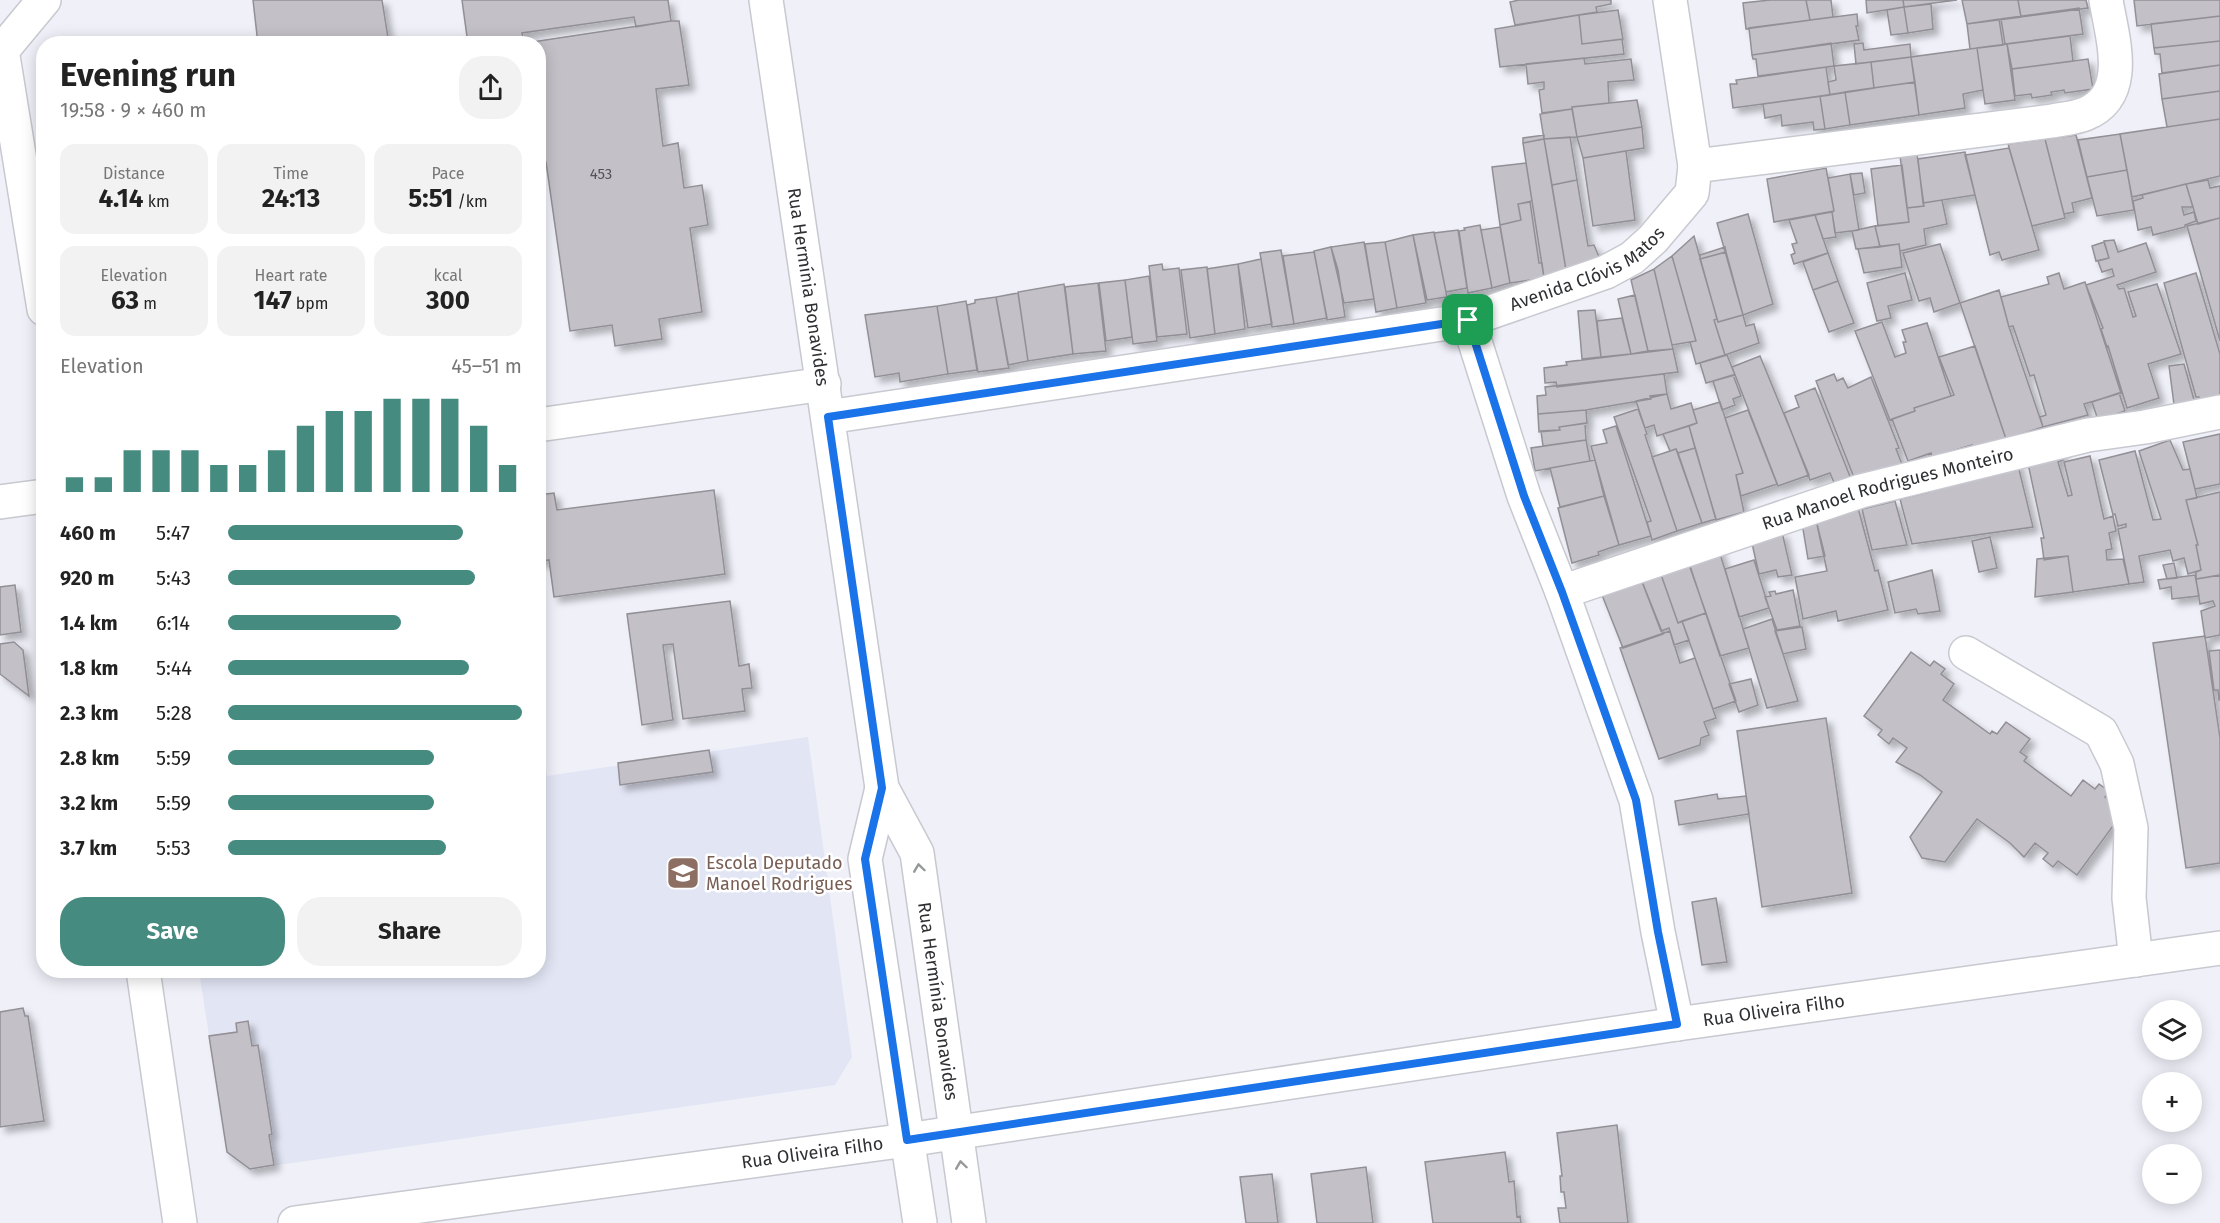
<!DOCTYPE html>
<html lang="en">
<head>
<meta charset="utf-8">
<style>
	:root { --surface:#fff; --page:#f2f2f2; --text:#222; --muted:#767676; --accent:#468b80 }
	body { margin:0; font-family:"Fira Sans",sans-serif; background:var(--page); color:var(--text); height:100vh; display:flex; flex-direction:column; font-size:22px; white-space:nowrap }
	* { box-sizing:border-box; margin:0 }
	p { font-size:20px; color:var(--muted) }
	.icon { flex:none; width:33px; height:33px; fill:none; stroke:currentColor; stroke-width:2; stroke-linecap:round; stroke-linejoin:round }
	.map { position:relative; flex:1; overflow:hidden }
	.side { position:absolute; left:36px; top:36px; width:510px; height:942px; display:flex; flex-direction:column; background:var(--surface); border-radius:24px; box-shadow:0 3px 15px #0003 }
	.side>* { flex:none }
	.tools { position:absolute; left:2142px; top:1000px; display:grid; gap:12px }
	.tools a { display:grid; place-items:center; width:60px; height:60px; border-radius:50%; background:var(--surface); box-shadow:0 3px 15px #0003; font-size:30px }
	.pin { position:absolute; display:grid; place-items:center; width:51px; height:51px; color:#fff; margin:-26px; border-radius:12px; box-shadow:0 3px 9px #0006 }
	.round { display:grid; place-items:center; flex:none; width:63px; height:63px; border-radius:24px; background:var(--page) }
	.headline { display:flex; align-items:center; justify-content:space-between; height:102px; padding:0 24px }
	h1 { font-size:33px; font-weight:700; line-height:45px }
	.stats { display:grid; grid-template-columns:repeat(3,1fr); gap:9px; height:102px; padding:6px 24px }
	.stats div { display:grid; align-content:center; border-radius:15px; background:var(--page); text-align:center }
	.stats b { font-size:26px; font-weight:700 }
	.stats small { font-size:16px; font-weight:400 }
	.stats p { font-size:16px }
	.chart { height:168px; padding:12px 24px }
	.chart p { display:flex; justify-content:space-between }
	.chart svg { width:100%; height:108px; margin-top:6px; stroke:var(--accent); stroke-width:6 }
	.button { display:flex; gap:12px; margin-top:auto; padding:12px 24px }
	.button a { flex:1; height:69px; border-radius:24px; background:var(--accent); color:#fff; font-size:24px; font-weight:700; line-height:69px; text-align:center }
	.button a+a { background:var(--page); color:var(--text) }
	ul { padding:0 24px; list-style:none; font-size:20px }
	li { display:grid; grid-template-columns:96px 72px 1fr; align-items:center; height:45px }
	li i { height:15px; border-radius:8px; background:var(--accent) }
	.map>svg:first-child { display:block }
	.built { fill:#e2e5f4 }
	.building { fill:#c3c0c7; stroke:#928f96; stroke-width:1.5; filter:url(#shadow) }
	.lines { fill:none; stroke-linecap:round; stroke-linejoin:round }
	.minor-casing { stroke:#c8c9d0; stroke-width:36 }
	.major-casing { stroke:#c8c9d0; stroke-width:36 }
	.minor { stroke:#fff; stroke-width:33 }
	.major { stroke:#fff; stroke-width:33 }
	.oneway { stroke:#979899 }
	.route-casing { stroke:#fff; stroke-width:12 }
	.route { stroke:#1a73e8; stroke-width:8 }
	.labels { text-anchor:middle; stroke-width:5; stroke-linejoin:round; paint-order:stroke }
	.number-label { font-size:15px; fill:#545458 }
	.street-label { font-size:18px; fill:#2f3033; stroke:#fff }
	.education-label { font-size:18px; fill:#785e54; stroke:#fff; text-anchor:start }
</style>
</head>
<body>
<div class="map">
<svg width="2220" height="1223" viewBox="0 0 2220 1223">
	<defs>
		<filter id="shadow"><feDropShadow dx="5.5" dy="5.5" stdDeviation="3" flood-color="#0004"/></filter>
	</defs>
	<rect width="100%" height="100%" fill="#eff0f8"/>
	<path class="built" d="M539,709L547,776L808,737L852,1057L835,1085L250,1169L227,1152L199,971L538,970Z"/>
	<path class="building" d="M253,0H382L389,44H258Z
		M462,0H668L671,21L636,27L634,17L522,33L524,43L468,44Z
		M1519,0H1611V4L1596,7L1597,12L1515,25L1510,2Z
		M1770,0H1806L1810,20L1746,29L1743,3Z
		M1806,0H1831L1833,17L1810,20Z
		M1866,0H1903L1904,7L1867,13Z
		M1903,0H1957L1904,7Z
		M1962,0H2018L2021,17L1967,24Z
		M2018,0H2086L2088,8L2021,17Z
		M2134,0H2220V16L2137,26Z
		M1931,4L1933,29L1908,33L1904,7Z
		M1904,7L1908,33L1891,35L1887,10Z
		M2079,8L2083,34L2005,44L2001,19Z
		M1618,10L1623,39L1582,44L1579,15Z
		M1857,14L1858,26H1856L1859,40L1752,55L1749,28Z
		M1579,15L1582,44L1622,39L1624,54L1500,67L1495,29Z
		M2220,16V41L2154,48L2151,24Z
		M1999,19L2003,45L1970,49L1967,24Z
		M671,21H679L689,85L656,89L663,146L678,143L684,188L702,185L708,225L690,228L702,312L659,319L662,339L615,346L612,325L570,331L546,162L538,163V44H519Z
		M2070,36L2073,61L2012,69L2007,44Z
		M2220,41V65L2162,73L2160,54H2155L2154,48Z
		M1831,43L1834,66L1758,76L1756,59H1753L1752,55Z
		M1863,43L1864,50L1910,44L1911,57L1856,64L1854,44Z
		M2007,44L2015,100L1985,104L1977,48Z
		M1977,48L1983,90L1963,94L1965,108L1919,115L1911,57Z
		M1911,57L1915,82L1874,88L1871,62Z
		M1584,58L1585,64L1631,59L1634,80L1608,82L1609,103L1572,107V109L1542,113L1539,90L1544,89V82L1528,84L1526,64Z
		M2088,59L2093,89L2065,93L2064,90L2051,92L2052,95L2032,98L2031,94L2015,96L2012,69Z
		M1871,62L1874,88L1830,95L1828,82L1836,80L1834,66Z
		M2220,65V91L2162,99L2159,74Z
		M1826,67L1830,95L1733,108L1730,84H1737L1736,80Z
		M1915,82L1919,115L1850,125L1845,92Z
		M2220,91V119L2167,127L2162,99Z
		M1845,92L1850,125L1825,129L1820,96Z
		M1820,96L1825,129L1814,130L1813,122L1782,126L1781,115L1765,118L1763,104Z
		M1637,100L1642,127L1577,137L1572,107Z
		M1572,109L1577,137L1544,139L1540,114Z
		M2220,119V176L2132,197L2120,134Z
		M1642,127L1644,148L1583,158L1577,137Z
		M2120,134L2127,170L2087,177L2078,140Z
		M1544,135V139L1523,143V138Z
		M2076,135L2092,198L2072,203L2074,212L2064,214L2045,139Z
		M1570,137L1577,180L1552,185L1544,139Z
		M1544,139L1566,270L1544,278L1523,143Z
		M2045,139L2065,218L2032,226L2008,144Z
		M2009,148L2039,250L2002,260L1999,252L1990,255L1965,155Z
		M1626,151L1635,220L1593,226L1583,158Z
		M1965,152L1975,195L1923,203L1918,159Z
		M1917,154L1924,206L1907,208L1900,156Z
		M1526,163L1532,201L1518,204L1521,220L1500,225L1492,167Z
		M1902,165L1909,222L1878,226L1871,169Z
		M1826,168L1834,211L1774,222L1767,179Z
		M2127,170L2134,210L2097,216L2087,177Z
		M1862,173L1865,193L1854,195L1850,174Z
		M1850,174L1859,230L1835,233L1832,212L1834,211L1828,178Z
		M1577,180L1588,246L1594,245L1600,259L1566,270L1552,185Z
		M2208,180L2210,188L2220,186V218L2198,224L2186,184Z
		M2186,184L2193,207H2182L2184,215L2194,212L2196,221L2185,225V227L2153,235L2151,227L2138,230L2133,201L2143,198L2142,195Z
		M1942,200L1947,224L1924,229L1926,245L1900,251L1899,244L1880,247L1875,226L1909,222L1907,208L1924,206L1923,203Z
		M1530,202L1539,263H1542L1544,278L1510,283L1500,225L1521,220L1518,204Z
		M1832,212L1836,237L1823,239L1815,215Z
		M1748,214L1773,304L1743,315L1717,223Z
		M1815,215L1828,253L1794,264L1791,255L1795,253L1792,244L1797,243L1789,220Z
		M2220,218V341L2187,226Z
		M1480,225L1492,288L1468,293L1459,231L1465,230L1464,228Z
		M1875,226L1880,247L1856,249L1852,231Z
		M1500,227L1510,283L1492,288L1481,230Z
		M1458,230L1467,288L1446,292L1434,233Z
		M1434,232L1447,297L1427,300L1413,235Z
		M1413,235L1426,303L1397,308L1385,242Z
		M1694,236L1717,319L1714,320L1725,355L1696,364L1690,342L1696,341L1672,256Z
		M2114,240L2118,252L2146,243L2156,272L2117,285L2119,289L2124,288L2133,317L2136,316L2128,292L2157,284L2181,354L2148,364L2159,398L2127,408L2108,346L2107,347L2101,329L2103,328L2086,285L2114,276L2112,269L2102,272L2098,261L2109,258L2104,241Z
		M1364,242L1374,299L1344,303L1331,247Z
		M1385,242L1397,308L1376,312L1365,244Z
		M2104,242L2109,258L2096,261L2092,246Z
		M1899,244L1902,267L1864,273L1858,249Z
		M1940,244L1960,303L1934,312L1930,298L1919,301L1903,253Z
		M1331,247L1338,270L1345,317L1327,320L1314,251Z
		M1725,247L1726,252L1700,259V255Z
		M1281,250L1294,324L1272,327L1260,253Z
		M1314,252L1327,318L1294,324L1283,256Z
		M1726,252L1743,315L1718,322L1700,259Z
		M1828,253L1838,281L1813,290L1803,262Z
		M1672,256L1696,341L1672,345L1654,269Z
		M1261,259L1272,324L1248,328L1238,264Z
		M1162,264L1163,270L1179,268L1187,334L1157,337L1149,266Z
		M1238,264L1245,329L1215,334L1207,269Z
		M1207,267L1215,334L1190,338L1181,270Z
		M1654,269L1673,349L1648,351L1631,280Z
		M1905,273L1912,300L1888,306L1891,318L1877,321L1867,283Z
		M2059,273L2064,289L2085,282L2121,393L2084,404L2088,415L2043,427L2040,417L2046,415L2034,375L2030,376L2013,326L2009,327L2001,297L2049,284L2047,277Z
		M2196,273L2220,354V400L2201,405L2199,397H2196L2164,283Z
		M1149,276L1157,341L1133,344L1125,280Z
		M1125,280L1132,337L1106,341L1099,283Z
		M1838,281L1854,323L1829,332L1813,290Z
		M1098,283L1106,351L1073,354L1065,287Z
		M1064,284L1073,354L1028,361L1018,292Z
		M1999,290L2009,327L2043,427L2006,439L1960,303Z
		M1018,293L1028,361L1008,365L996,297Z
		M1635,295L1648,351L1631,354L1618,299Z
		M996,297L1009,368L978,372L967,305L975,303V300Z
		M966,301L977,370L948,374L937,306Z
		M937,306L948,374L900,382L899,373L875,377L865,315Z
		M1595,310L1601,357L1582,359L1578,311Z
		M1743,315L1746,326L1754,324L1759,343L1725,355L1714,320L1717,319L1718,322Z
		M1622,318L1631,354L1601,357L1597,321Z
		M1882,322L1895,357L1906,353L1903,342H1906L1902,330L1927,323L1951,396L1914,408L1915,411L1890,420L1855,331Z
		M1975,346L2006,439L1973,449L1972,445L1932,457L1931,453L1908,461L1892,419L1915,411L1914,408L1954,395L1939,357Z
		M1673,349L1678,372L1557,387L1556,382L1545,383L1544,368L1567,365L1566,362Z
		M1727,355L1735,375L1706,383L1700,363Z
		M1760,356L1809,475L1778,486L1732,367Z
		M2184,364L2196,407L2175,412L2169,366Z
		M1664,374L1667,394L1650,396L1651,399L1586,410L1538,414L1537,396L1546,395L1545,387Z
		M1834,374L1837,381L1843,378L1848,388L1871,377L1899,448L1896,449L1902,464L1855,480L1816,381Z
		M1733,375L1741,396L1733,399L1735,405L1722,410L1713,381Z
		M1815,388L1851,479L1835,485L1830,473L1810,480L1784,413L1799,407L1795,396Z
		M2119,393L2125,411L2098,420L2092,402Z
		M1667,394L1671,409L1691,403L1697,423L1657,436L1654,425L1645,428L1636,401Z
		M1720,402L1743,473L1736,475L1744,512L1716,520L1689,426L1697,423L1693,410Z
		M1638,409L1647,434L1645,435L1677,531L1652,540L1647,522L1651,521L1614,417Z
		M1586,410L1587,423L1559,427L1560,430L1539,432L1538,414Z
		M1748,410L1777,484L1741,496L1736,475L1743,473L1725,418Z
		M1585,423L1586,440L1543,446L1541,431L1560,430L1559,427Z
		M1616,426L1651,536L1619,545L1591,446L1607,443L1603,430Z
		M1689,426L1695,448L1678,453L1676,449L1670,451L1663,434Z
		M2220,434V484L2195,489L2183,442Z
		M1586,440L1590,461L1535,471L1531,448Z
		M2170,440L2183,470L2190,469L2195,489L2197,498L2186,500L2198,545H2196L2201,570L2188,574L2184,558L2173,561L2170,550L2139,556L2144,582L2129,584L2118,529L2126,527V524L2118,526L2115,514L2113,515L2099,460L2135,451L2153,520L2161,519L2139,451Z
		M1695,448L1716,519L1702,523L1678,453Z
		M1676,449L1702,523L1677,531L1652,457Z
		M2061,450L2063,460L2058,462L2068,496L2072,495L2064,462L2090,456L2104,519L2113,516L2116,531L2109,533L2112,549L2106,550L2107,560L2123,559L2129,584L2073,592L2068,556L2044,560L2041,538H2044L2027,459Z
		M1595,460L1604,496L1560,507L1550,468Z
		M2017,461L2033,527L1912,544L1900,499L1929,492L1926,483Z
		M714,490L725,574L554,597L549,560L538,562V495L554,493L557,510Z
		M2220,492V575L2196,579V572L2201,570L2196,545H2198L2186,500Z
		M1604,496L1619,545L1598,552L1599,555L1572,563L1558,508Z
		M1895,501L1907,545L1872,550L1862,509Z
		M1857,504L1875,571L1878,570L1888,610L1838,621L1836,611L1803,619L1795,577L1827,571L1816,520Z
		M1816,520L1825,556L1808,559L1802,523Z
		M1782,532L1792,575L1778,577L1776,570L1759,574L1751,539Z
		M1990,537L1997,568L1979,572L1972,541Z
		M1717,544L1749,648L1720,656L1686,554Z
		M1686,556L1706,613L1678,623L1658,566Z
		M2068,556L2073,592L2035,597L2037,559Z
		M1754,560L1769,608L1739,617L1725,569Z
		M2174,563L2177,578L2167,579L2163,565Z
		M1658,566L1678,623L1682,621L1689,640L1674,645L1669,628L1661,631L1639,574Z
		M1932,570L1940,611L1918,614L1916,609L1895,613L1888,582Z
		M1639,574L1663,634L1623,648L1600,590Z
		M2195,575L2199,596L2172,599L2171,587L2160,589L2158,580Z
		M2220,575V635L2205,638L2201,611L2215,606L2213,601L2200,604L2196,579Z
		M15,585L21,632L0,635V587Z
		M1793,590L1800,626L1777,630L1765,597L1771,596L1769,592L1775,591L1776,594Z
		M730,601L739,666L749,664L752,688L742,689L745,711L683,719L673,644L663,645L673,720L642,725L627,614Z
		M1706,613L1736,701L1713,709L1682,621Z
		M1772,619L1798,701L1767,708L1743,629Z
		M1802,627L1806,649L1783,654L1775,631Z
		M1670,631L1680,663L1695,658L1716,718L1704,722L1709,735L1701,738L1700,745L1659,759L1620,648Z
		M2205,636L2220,738V863L2186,868L2153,643Z
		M14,642L23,650L29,696L0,674V644Z
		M2220,650V700H2219L2218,690H2214L2209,651Z
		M1911,652L1930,666L1934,661L1945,669L1941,674L1954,684L1943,700L1990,734L1992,731L1997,734L2006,722L2030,739L2020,752L2027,757L2024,761L2071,796L2083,780L2095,789L2099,784L2109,791L2105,797L2124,811L2077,875L2058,861L2053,867L2043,859L2048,853L2035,843L2024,857L2010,843L1977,819L1945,862L1922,858L1910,837L1942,792L1920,775L1896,762L1907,748L1893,738L1889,744L1878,735L1882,730L1864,716Z
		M1751,679L1758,705L1739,712L1729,684Z
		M1826,718L1852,893L1762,907L1737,731Z
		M709,750L713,772L620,785L618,763Z
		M1717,794L1718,799L1746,796L1749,814L1679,825L1675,801Z
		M1716,898L1727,962L1702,965L1692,902Z
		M23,1008L25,1016H28L44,1121L0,1127V1012Z
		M248,1021L252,1046L258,1045L272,1134L269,1135L274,1165L250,1169L227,1152L209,1036L237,1032L236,1023Z
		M1617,1125L1628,1223H1560L1558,1208H1566L1564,1192H1561L1560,1176H1562L1557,1133Z
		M1505,1152L1509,1182L1514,1181L1517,1217L1520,1216L1521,1223H1433L1425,1162Z
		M1366,1167L1373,1223H1317L1311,1174Z
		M1272,1174L1278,1223H1246L1240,1177Z"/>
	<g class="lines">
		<defs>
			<g id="minor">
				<path d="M2,50L44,309"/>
				<path d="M1695,166L2052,121C2062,119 2075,118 2085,114C2132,95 2112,38 2106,0"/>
				<path d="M1468,320L1524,496L1562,592L1636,800L1658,932L1677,1024"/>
				<path id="s1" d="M828,417L1468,320L1606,272L1632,258L1653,239L1692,193L1695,166L1670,0"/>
				<path d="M538,425L824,384"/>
				<path d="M0,502L44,496"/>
				<path id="s2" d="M1562,592L1861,491L2088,435L2145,427L2220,412"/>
				<path d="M1966,653L2101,732L2117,764L2131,828L2129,898L2136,960"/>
				<path d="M143,970L180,1223"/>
				<path id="s3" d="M295,1223L907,1140L1677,1024L2220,948"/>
			</g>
			<g id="major">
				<path id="s4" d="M766,0L882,788L917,853L969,1223"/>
				<path d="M0,53L44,0"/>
				<path d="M882,788L865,859L920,1223"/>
			</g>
		</defs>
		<use href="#minor" class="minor-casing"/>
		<use href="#major" class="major-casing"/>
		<use href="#minor" class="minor"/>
		<use href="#major" class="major"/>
	</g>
	<defs><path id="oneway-chevron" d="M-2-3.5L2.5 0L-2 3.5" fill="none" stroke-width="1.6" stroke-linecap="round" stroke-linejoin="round" transform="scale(1.5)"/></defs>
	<g class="oneway">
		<use href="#oneway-chevron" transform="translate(919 868) rotate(-98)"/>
		<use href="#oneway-chevron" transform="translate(961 1165) rotate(-98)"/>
	</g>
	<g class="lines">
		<defs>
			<path id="route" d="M1468,320L1524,496L1562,592L1636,800L1658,932L1677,1024L907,1140L865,859L882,788L828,417Z"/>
		</defs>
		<use href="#route" class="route-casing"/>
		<use href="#route" class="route"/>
	</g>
	<defs>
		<symbol id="school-square" viewBox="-11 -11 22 22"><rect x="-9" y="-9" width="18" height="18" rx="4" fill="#8d6e63" stroke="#fff"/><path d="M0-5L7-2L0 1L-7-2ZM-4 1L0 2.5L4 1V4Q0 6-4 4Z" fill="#fff"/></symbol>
	</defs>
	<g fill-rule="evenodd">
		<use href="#school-square" x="664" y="854" width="38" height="38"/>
	</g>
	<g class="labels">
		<g class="number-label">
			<text x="601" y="179">453</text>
		</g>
		<g class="street-label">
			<text dy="6" stroke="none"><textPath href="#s1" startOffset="778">Avenida Clóvis Matos</textPath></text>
			<text dy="6" stroke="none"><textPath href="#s4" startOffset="290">Rua Hermínia Bonavides</textPath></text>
			<text dy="6" stroke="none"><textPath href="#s2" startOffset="342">Rua Manoel Rodrigues Monteiro</textPath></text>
			<text dy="6" stroke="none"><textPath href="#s4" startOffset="1020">Rua Hermínia Bonavides</textPath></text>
			<text dy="6" stroke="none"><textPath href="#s3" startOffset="1494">Rua Oliveira Filho</textPath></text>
			<text dy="6" stroke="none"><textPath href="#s3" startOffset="522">Rua Oliveira Filho</textPath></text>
		</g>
		<g class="education-label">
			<text x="706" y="869">Escola Deputado<tspan x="706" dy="21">Manoel Rodrigues</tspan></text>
		</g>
	</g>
</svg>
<div class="tools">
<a><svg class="icon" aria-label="layers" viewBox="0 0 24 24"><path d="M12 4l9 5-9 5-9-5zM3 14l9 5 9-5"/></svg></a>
<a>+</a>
<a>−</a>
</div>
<div class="pin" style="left:1468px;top:320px;background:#1e9e55"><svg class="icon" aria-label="arrive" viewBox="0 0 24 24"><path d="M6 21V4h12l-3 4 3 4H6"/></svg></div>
<section class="side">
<div class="headline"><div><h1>Evening run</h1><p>19:58 · 9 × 460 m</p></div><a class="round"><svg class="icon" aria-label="share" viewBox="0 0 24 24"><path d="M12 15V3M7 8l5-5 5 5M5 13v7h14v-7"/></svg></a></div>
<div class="stats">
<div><p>Distance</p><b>4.14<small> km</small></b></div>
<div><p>Time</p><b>24:13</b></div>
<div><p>Pace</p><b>5:51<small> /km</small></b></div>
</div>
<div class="stats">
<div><p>Elevation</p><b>63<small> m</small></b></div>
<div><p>Heart rate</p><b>147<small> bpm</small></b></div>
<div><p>kcal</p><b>300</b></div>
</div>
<div class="chart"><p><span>Elevation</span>45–51 m</p>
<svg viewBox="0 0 160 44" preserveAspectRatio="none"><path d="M5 44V38M15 44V38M25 44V27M35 44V27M45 44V27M55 44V33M65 44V33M75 44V27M85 44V17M95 44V11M105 44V11M115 44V6M125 44V6M135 44V6M145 44V17M155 44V33"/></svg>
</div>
<ul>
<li><b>460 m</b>5:47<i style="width:80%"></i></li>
<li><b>920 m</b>5:43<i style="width:84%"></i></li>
<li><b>1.4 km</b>6:14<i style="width:59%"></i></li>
<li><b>1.8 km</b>5:44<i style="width:82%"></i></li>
<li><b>2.3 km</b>5:28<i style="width:100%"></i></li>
<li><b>2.8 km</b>5:59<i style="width:70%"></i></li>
<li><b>3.2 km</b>5:59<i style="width:70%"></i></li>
<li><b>3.7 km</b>5:53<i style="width:74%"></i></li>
</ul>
<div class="button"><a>Save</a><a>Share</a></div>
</section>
</div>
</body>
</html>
